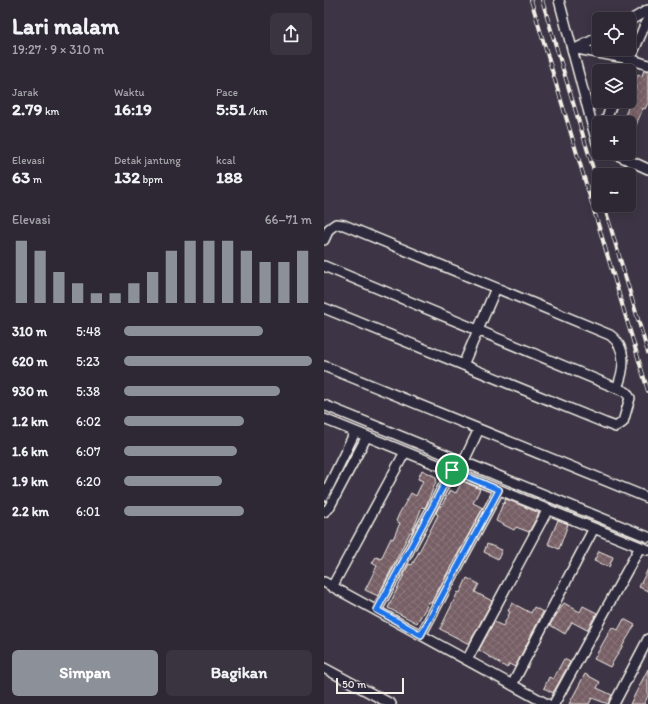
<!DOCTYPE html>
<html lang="id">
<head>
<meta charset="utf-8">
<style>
	:root { --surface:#2e2834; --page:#3a3440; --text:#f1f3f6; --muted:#a7a6ac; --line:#49444f; --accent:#8c9099 }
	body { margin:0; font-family:Itim,sans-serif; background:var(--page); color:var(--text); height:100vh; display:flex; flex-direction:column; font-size:15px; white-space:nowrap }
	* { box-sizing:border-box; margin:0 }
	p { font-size:13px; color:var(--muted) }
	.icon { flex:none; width:22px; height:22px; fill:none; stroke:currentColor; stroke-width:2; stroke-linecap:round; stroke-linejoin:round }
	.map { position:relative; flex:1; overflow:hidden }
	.sheet { display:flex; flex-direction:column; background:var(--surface); width:324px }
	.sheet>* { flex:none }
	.fabs { position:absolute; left:268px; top:12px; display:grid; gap:8px }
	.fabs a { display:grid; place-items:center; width:44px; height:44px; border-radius:6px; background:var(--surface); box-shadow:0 2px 10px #0003,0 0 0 1px var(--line); font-size:20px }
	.scale { position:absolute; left:12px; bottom:10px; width:68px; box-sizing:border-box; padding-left:4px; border:2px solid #f4f1e8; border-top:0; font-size:11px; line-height:14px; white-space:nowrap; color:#f4f1e8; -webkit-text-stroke:3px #2f2a3d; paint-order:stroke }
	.pin { position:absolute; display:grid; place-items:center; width:34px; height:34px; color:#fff; margin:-17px; border:2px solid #fff; border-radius:50%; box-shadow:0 1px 4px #0007 }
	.round { display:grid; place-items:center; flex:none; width:42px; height:42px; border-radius:6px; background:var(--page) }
	.summary { display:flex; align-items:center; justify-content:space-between; height:68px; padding:0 12px }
	h1 { font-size:22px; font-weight:800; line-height:30px }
	.metrics { display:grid; grid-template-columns:repeat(3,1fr); gap:6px; height:68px; padding:4px 12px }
	.metrics div { display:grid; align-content:center }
	.metrics b { font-size:17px; font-weight:800 }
	.metrics small { font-size:11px; font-weight:400 }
	.metrics p { font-size:11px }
	.chart { height:112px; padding:8px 12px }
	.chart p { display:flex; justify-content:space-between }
	.chart svg { width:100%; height:72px; margin-top:4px; stroke:var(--accent); stroke-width:6 }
	.primary-button { display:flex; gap:8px; margin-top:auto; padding:8px 12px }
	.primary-button a { flex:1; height:46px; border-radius:6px; background:var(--accent); color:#fff; font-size:16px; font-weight:800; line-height:46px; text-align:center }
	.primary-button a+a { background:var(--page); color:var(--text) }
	ul { padding:0 12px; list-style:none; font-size:13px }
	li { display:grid; grid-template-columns:64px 48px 1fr; align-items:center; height:30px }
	li i { height:10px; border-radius:5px; background:var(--accent) }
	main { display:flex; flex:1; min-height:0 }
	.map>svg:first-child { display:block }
	.building { fill:url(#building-cross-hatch); stroke:#f4f1e8 }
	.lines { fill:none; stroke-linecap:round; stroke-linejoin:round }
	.street-casing { stroke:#f4f1e8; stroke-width:12 }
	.street { stroke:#2f2a3d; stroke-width:9 }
	.rail-casing { stroke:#f4f1e8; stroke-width:4 }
	.rail { stroke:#2f2a3d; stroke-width:2.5; stroke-dasharray:8; stroke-linecap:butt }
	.route-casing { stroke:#fff; stroke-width:8 }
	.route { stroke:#1a73e8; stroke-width:5 }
</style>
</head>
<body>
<main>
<section class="sheet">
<div class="summary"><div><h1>Lari malam</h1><p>19:27 · 9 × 310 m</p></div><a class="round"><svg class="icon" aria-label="share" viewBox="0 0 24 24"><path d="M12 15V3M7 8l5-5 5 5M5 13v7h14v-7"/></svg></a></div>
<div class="metrics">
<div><p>Jarak</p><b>2.79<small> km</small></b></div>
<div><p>Waktu</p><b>16:19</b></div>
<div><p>Pace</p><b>5:51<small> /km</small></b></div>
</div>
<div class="metrics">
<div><p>Elevasi</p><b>63<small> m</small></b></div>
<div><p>Detak jantung</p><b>132<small> bpm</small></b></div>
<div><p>kcal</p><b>188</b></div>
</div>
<div class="chart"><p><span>Elevasi</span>66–71 m</p>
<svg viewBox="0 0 160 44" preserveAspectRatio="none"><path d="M5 44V6M15 44V12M25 44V25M35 44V32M45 44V38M55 44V38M65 44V32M75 44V25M85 44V12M95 44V6M105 44V6M115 44V6M125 44V12M135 44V19M145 44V19M155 44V12"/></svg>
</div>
<ul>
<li><b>310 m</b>5:48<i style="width:74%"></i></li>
<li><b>620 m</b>5:23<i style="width:100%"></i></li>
<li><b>930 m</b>5:38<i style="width:83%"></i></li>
<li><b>1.2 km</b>6:02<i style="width:64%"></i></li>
<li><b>1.6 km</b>6:07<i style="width:60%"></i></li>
<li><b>1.9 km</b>6:20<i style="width:52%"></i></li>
<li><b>2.2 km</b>6:01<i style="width:64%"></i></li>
</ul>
<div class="primary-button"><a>Simpan</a><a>Bagikan</a></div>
</section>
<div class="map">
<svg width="324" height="704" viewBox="0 0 324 704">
	<defs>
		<pattern id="building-cross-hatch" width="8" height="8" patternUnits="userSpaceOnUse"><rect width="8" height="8" fill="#775f66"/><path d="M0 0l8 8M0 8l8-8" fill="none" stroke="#8b767c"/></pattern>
	</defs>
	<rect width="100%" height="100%" fill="#3d3545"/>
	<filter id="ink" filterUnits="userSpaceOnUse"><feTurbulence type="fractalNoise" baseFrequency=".025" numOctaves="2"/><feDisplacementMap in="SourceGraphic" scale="8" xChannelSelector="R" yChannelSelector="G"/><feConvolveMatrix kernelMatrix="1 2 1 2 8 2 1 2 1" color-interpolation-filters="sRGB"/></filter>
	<g filter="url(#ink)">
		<path class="building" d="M320,70L324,71V103L321,109L319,108L305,142V123H298L309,95L312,85L310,84L314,74L318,76Z
			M98,470L112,477L111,478L113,479L104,501L101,508L98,507L88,532H86L54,596L41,590L53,566L48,563L52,557L57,559L67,538L69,539L76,523L72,521L75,514L87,493L92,496L99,481L94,479Z
			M138,481L156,489L149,503L159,508L107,603L105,602L93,623L64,608L85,564L88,565L107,529L114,515L112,513L115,506L117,507L126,490L132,493Z
			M182,499L215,513L205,532L192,527L190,530L172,521L179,503L180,504Z
			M234,520L244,524L235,549L224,544Z
			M163,544L178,550L174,559L160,552Z
			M275,551L289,557L285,567L270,561Z
			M324,569V591L315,587Z
			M143,578L155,584L151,592L168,601L145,644L116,629L134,592L136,593Z
			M188,603L207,613L210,607L219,612L191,667L185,664L183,668L155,650L170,622L179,626L186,612L184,611Z
			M240,603L256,612L259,606L273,613L263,630L248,622L241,634L226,625Z
			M300,619L311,625L286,667L270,659L288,627L294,630Z
			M240,659L246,662L229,693L220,688L225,677L229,679Z
			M324,669V696L320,704H306Z
			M261,674L276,682L273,688L288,695L284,704L268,698L265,704H245Z"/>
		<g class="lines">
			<defs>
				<path id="street" d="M235,0L273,143L275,145
					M305,21L324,10
					M251,49L275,37
					M253,49L306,59L324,65
					M301,71L324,18
					M281,123L289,101
					M289,153L324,169
					M0,240L5,229L12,224L20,225L286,335C304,348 300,371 293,388
					M0,266L302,392L306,398L299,422L292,427L281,423L0,308
					M139,365L172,288
					M0,366L324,498
					M0,405L324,537
					M0,419L324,550
					M139,463L155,429
					M0,496L31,432
					M0,512L5,508L43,436
					M0,582L223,704
					M8,587L81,452
					M53,610L128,470
					M97,635L175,490
					M143,660L224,509
					M0,668L67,704
					M188,685L270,528
					M230,704L316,547
					M290,704L324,639"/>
			</defs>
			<use href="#street" class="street-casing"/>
			<use href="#street" class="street"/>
			<defs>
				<path id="rail" d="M207,0L324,391
					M218,0L275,188
					M280,205L324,353"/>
			</defs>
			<use href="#rail" class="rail-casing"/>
			<use href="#rail" class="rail"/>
		</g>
	</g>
	<g class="lines" filter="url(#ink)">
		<defs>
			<path id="route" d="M128,470L175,490L97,635L53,610Z"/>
		</defs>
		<use href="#route" class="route-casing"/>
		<use href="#route" class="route"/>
	</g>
</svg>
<div class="fabs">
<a><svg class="icon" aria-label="locate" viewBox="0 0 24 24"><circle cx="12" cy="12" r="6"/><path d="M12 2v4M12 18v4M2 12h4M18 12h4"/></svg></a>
<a><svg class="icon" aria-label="layers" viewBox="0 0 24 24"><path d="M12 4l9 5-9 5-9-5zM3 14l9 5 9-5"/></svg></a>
<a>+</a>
<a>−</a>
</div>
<div class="scale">50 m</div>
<div class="pin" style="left:128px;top:470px;background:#1e9e55"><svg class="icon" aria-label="arrive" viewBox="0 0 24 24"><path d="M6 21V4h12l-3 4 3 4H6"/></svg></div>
</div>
</main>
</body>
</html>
